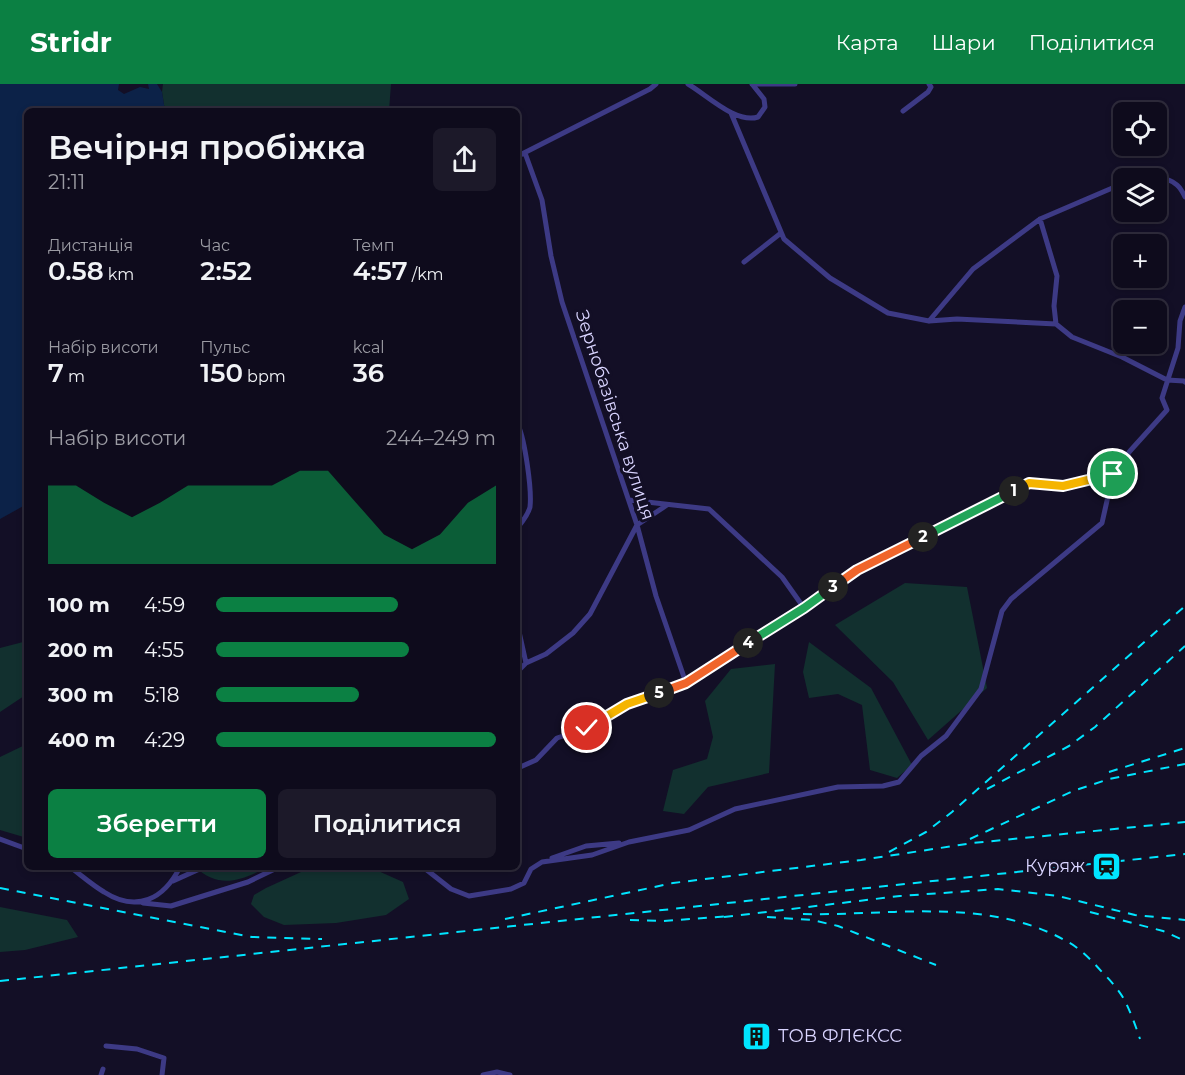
<!DOCTYPE html>
<html lang="uk">
<head>
<meta charset="utf-8">
<style>
	:root { --surface:#0e0b1c; --page:#1c1929; --text:#f1f3f6; --muted:#9b9ba3; --line:#2e2b3b; --accent:#0b8043 }
	body { margin:0; font-family:Montserrat,sans-serif; background:var(--page); color:var(--text); height:100vh; display:flex; flex-direction:column; font-size:22px; white-space:nowrap }
	* { box-sizing:border-box; margin:0 }
	p { font-size:20px; color:var(--muted) }
	.icon { flex:none; width:33px; height:33px; fill:none; stroke:currentColor; stroke-width:2; stroke-linecap:round; stroke-linejoin:round }
	.map { position:relative; flex:1; overflow:hidden }
	.details { position:absolute; left:24px; top:24px; width:496px; height:762px; display:flex; flex-direction:column; background:var(--surface); border-radius:9px; box-shadow:0 3px 9px #0003,0 0 0 2px var(--line) }
	.details>* { flex:none }
	.controls { position:absolute; left:1113px; top:18px; display:grid; gap:12px }
	.controls a { display:grid; place-items:center; width:54px; height:54px; border-radius:9px; background:var(--surface); box-shadow:0 3px 9px #0003,0 0 0 2px var(--line); font-size:30px }
	.pin { position:absolute; display:grid; place-items:center; width:51px; height:51px; color:#fff; margin:-26px; border:3px solid #fff; border-radius:50%; box-shadow:0 2px 6px #0007 }
	.km { position:absolute; width:30px; height:30px; margin:-15px; border-radius:50%; background:#222; color:#fff; font-size:16px; line-height:30px; text-align:center }
	.round { display:grid; place-items:center; flex:none; width:63px; height:63px; border-radius:9px; background:var(--page) }
	.overview { display:flex; align-items:center; justify-content:space-between; height:102px; padding:0 24px }
	h1 { font-size:33px; font-weight:600; line-height:45px }
	.metrics { display:grid; grid-template-columns:repeat(3,1fr); gap:9px; height:102px; padding:6px 24px }
	.metrics div { display:grid; align-content:center }
	.metrics b { font-size:26px; font-weight:600 }
	.metrics small { font-size:16px; font-weight:400 }
	.metrics p { font-size:16px }
	.chart { height:168px; padding:12px 24px }
	.chart p { display:flex; justify-content:space-between }
	.chart svg { width:100%; height:108px; margin-top:6px; fill:var(--accent); opacity:.7 }
	.action { display:flex; gap:12px; margin-top:auto; padding:12px 24px }
	.action a { flex:1; height:69px; border-radius:9px; background:var(--accent); color:#fff; font-size:24px; font-weight:600; line-height:69px; text-align:center }
	.action a+a { background:var(--page); color:var(--text) }
	ul { padding:0 24px; list-style:none; font-size:20px }
	li { display:grid; grid-template-columns:96px 72px 1fr; align-items:center; height:45px }
	li i { height:15px; border-radius:8px; background:var(--accent) }
	header { display:flex; align-items:center; gap:36px; box-sizing:border-box; height:84px; padding:0 30px; background:var(--accent); color:#fff }
	header strong { font-size:28px }
	nav { display:flex; gap:33px; margin-inline-start:auto; font-size:21px }
	.map>svg:first-child { display:block }
	.green { fill:#12302f }
	.water { fill:#0c2248 }
	.lines { fill:none; stroke-linecap:round; stroke-linejoin:round }
	.street { stroke:#3d3a85; stroke-width:5 }
	.rail { stroke:#00e5ff; stroke-width:2; stroke-dasharray:9 8; stroke-linecap:butt }
	.split-1-casing { stroke:#fff; stroke-width:12 }
	.split-2-casing { stroke:#fff; stroke-width:12 }
	.split-3-casing { stroke:#fff; stroke-width:12 }
	.split-4-casing { stroke:#fff; stroke-width:12 }
	.split-5-casing { stroke:#fff; stroke-width:12 }
	.split-6-casing { stroke:#fff; stroke-width:12 }
	.split-1 { stroke:#f5b400; stroke-width:8 }
	.split-2 { stroke:#22a559; stroke-width:8 }
	.split-3 { stroke:#f0652b; stroke-width:8 }
	.split-4 { stroke:#22a559; stroke-width:8 }
	.split-5 { stroke:#f0652b; stroke-width:8 }
	.split-6 { stroke:#f5b400; stroke-width:8 }
	.labels { text-anchor:middle; stroke-width:6; stroke-linejoin:round; paint-order:stroke }
	.street-label { font-size:18px; fill:#d9d4ff; stroke:#130f26 }
	.poi-label { font-size:18px; fill:#d9d4ff; stroke:#130f26; text-anchor:end }
</style>
</head>
<body>
<header>
<strong>Stridr</strong>
<nav><a>Карта</a><a>Шари</a><a>Поділитися</a></nav>
</header>
<div class="map">
<svg width="1185" height="991" viewBox="0 0 1185 991">
	<rect width="100%" height="100%" fill="#130f26"/>
	<path class="green" d="M163,0H391L389,27H165L162,8Z
		M905,499L967,503L987,604L928,656L893,598L835,541Z
		M27,557V610L0,628V564Z
		M809,558L871,604L912,681L897,694L870,686L862,621L838,610L809,614L803,588Z
		M775,580L769,689L708,703L684,730L663,727L673,686L707,675L713,653L705,617L731,585Z
		M27,660V754L0,746V673Z
		M195,783H268C241,796 220,806 195,783Z
		M312,783H374L376,786L403,798L409,815L386,831L336,839L284,841L264,833L251,820L254,811L266,804Z
		M0,823L67,836L78,853L25,866L0,868Z"/>
	<path class="water" d="M0,0H119L118,6L124,10L140,3L149,5L148,0H157L162,8L165,27H27V420L0,435Z"/>
	<g class="lines">
		<path class="street" d="M688,0C707,11 736,40 758,33L765,23L764,15L752,0
			M752,0H795
			M903,27L928,8L931,3L929,0
			M731,29L784,155L830,194L888,229L929,237L957,235L1056,240L1072,253L1122,273L1167,296L1184,297L1185,298
			M525,69L542,116L551,172L562,218L637,441L656,512L686,599
			M518,72L650,5L656,0
			M1131,94C1139,89 1169,93 1177,101C1181,104 1183,109 1185,113
			M1040,135L1057,192L1054,222L1056,240
			M744,178L781,149
			M929,237L973,185L1040,135L1124,99
			M518,341C525,356 532,406 530,423C528,431 523,437 518,443
			M629,416L709,425L782,493L804,524
			M518,543L526,579
			M518,587L526,579L546,570L573,549L590,530L637,441L667,421
			M518,684L536,676L557,654L587,644L627,620L686,599L728,571L804,524L857,486L1029,399L1063,402L1113,390L1130,367L1167,326L1162,314L1178,264L1180,237L1185,223
			M0,755L27,765
			M552,774L586,762L619,759
			M70,783C81,791 92,801 104,808C137,829 164,815 180,783
			M423,783L451,805L469,812L511,805L524,799L531,785L542,778L592,771L629,758L689,746L735,725L838,703L883,702L899,698L921,672L946,652L981,605L1002,527L1011,515L1102,439L1113,390
			M173,797L204,783
			M143,819L171,822L248,798L279,783
			M106,962L137,965L164,974L162,991
			M101,991L103,985
			M483,991L497,988L510,991"/>
		<path class="rail" d="M1109,688L1185,664
			M987,705L1069,662L1095,643L1185,562
			M970,755L1073,707L1109,695L1185,680
			M889,768L926,748L952,728L1185,522
			M0,804L252,853L322,855
			M1090,828L1163,847L1185,857
			M803,830C891,832 988,812 1068,858C1081,865 1092,877 1102,888C1111,897 1119,906 1125,917C1131,929 1136,943 1140,955
			M724,833L900,812L998,805L1058,812L1135,831L1185,836
			M767,833L812,836L838,842L936,881
			M505,835L673,799L861,776L973,759L1185,738
			M630,836L663,837L731,832
			M0,897L1185,770"/>
	</g>
	<g class="lines">
		<defs>
			<path id="split-1" d="M1014,407L1029,399L1063,402L1113,390"/>
			<path id="split-2" d="M923,453L1014,407"/>
			<path id="split-3" d="M833,503L857,486L923,453"/>
			<path id="split-4" d="M748,559L804,524L833,503"/>
			<path id="split-5" d="M659,609L686,599L748,559"/>
			<path id="split-6" d="M587,644L627,620L659,609"/>
		</defs>
		<use href="#split-1" class="split-1-casing"/>
		<use href="#split-2" class="split-2-casing"/>
		<use href="#split-3" class="split-3-casing"/>
		<use href="#split-4" class="split-4-casing"/>
		<use href="#split-5" class="split-5-casing"/>
		<use href="#split-6" class="split-6-casing"/>
		<use href="#split-1" class="split-1"/>
		<use href="#split-2" class="split-2"/>
		<use href="#split-3" class="split-3"/>
		<use href="#split-4" class="split-4"/>
		<use href="#split-5" class="split-5"/>
		<use href="#split-6" class="split-6"/>
	</g>
	<defs>
		<symbol id="station-square" viewBox="-11 -11 22 22"><rect x="-9" y="-9" width="18" height="18" rx="4" fill="#00e5ff" stroke="#130f26"/><path d="M-3-6H3Q5-6 5-4V2Q5 4 3 4L4.5 6H3L1.5 4h-3L-3 6H-4.5L-3 4Q-5 4-5 2V-4Q-5-6-3-6ZM-3.5-4v3h7v-3ZM-3.5 1v1.5H-2V1ZM2 1v1.5H3.5V1Z" fill="#111"/></symbol>
		<symbol id="building-square" viewBox="-11 -11 22 22"><rect x="-9" y="-9" width="18" height="18" rx="4" fill="#00e5ff" stroke="#130f26"/><path d="M-4-6H4V6H1V3H-1V6H-4ZM-2.5-4.3h1.7v1.8h-1.7ZM.8-4.3h1.7v1.8H.8ZM-2.5-1h1.7V.8h-1.7ZM.8-1h1.7V.8H.8Z" fill="#111"/></symbol>
	</defs>
	<g fill-rule="evenodd">
		<use href="#station-square" x="1090" y="766" width="33" height="33"/>
		<use href="#building-square" x="740" y="936" width="33" height="33"/>
	</g>
	<g class="labels">
		<g class="street-label">
			<text transform="translate(615 331) rotate(72)" y="6">Зернобазівська вулиця</text>
		</g>
		<g class="poi-label">
			<text x="1085" y="788">Куряж</text>
			<text x="778" y="958" text-anchor="start">ТОВ ФЛЄКСС</text>
		</g>
	</g>
</svg>
<div class="controls">
<a><svg class="icon" aria-label="locate" viewBox="0 0 24 24"><circle cx="12" cy="12" r="6"/><path d="M12 2v4M12 18v4M2 12h4M18 12h4"/></svg></a>
<a><svg class="icon" aria-label="layers" viewBox="0 0 24 24"><path d="M12 4l9 5-9 5-9-5zM3 14l9 5 9-5"/></svg></a>
<a>+</a>
<a>−</a>
</div>
<div class="pin" style="left:1113px;top:390px;background:#1e9e55"><svg class="icon" aria-label="arrive" viewBox="0 0 24 24"><path d="M6 21V4h12l-3 4 3 4H6"/></svg></div>
<div class="pin" style="left:587px;top:644px;background:#d93025"><svg class="icon" aria-label="check" viewBox="0 0 24 24"><path d="M5 12l5 5 9-10"/></svg></div>
<b class="km" style="left:1014px;top:407px">1</b>
<b class="km" style="left:923px;top:453px">2</b>
<b class="km" style="left:833px;top:503px">3</b>
<b class="km" style="left:748px;top:559px">4</b>
<b class="km" style="left:659px;top:609px">5</b>
<section class="details">
<div class="overview"><div><h1>Вечірня пробіжка</h1><p>21:11</p></div><a class="round"><svg class="icon" aria-label="share" viewBox="0 0 24 24"><path d="M12 15V3M7 8l5-5 5 5M5 13v7h14v-7"/></svg></a></div>
<div class="metrics">
<div><p>Дистанція</p><b>0.58<small> km</small></b></div>
<div><p>Час</p><b>2:52</b></div>
<div><p>Темп</p><b>4:57<small> /km</small></b></div>
</div>
<div class="metrics">
<div><p>Набір висоти</p><b>7<small> m</small></b></div>
<div><p>Пульс</p><b>150<small> bpm</small></b></div>
<div><p>kcal</p><b>36</b></div>
</div>
<div class="chart"><p><span>Набір висоти</span>244–249 m</p>
<svg viewBox="0 0 160 44" preserveAspectRatio="none"><path d="M0 44V12L10 12L20 19L30 25L40 19L50 12L60 12L70 12L80 12L90 6L100 6L110 19L120 32L130 38L140 32L150 19L160 12V44z"/></svg>
</div>
<ul>
<li><b>100 m</b>4:59<i style="width:65%"></i></li>
<li><b>200 m</b>4:55<i style="width:69%"></i></li>
<li><b>300 m</b>5:18<i style="width:51%"></i></li>
<li><b>400 m</b>4:29<i style="width:100%"></i></li>
</ul>
<div class="action"><a>Зберегти</a><a>Поділитися</a></div>
</section>
</div>
</body>
</html>
